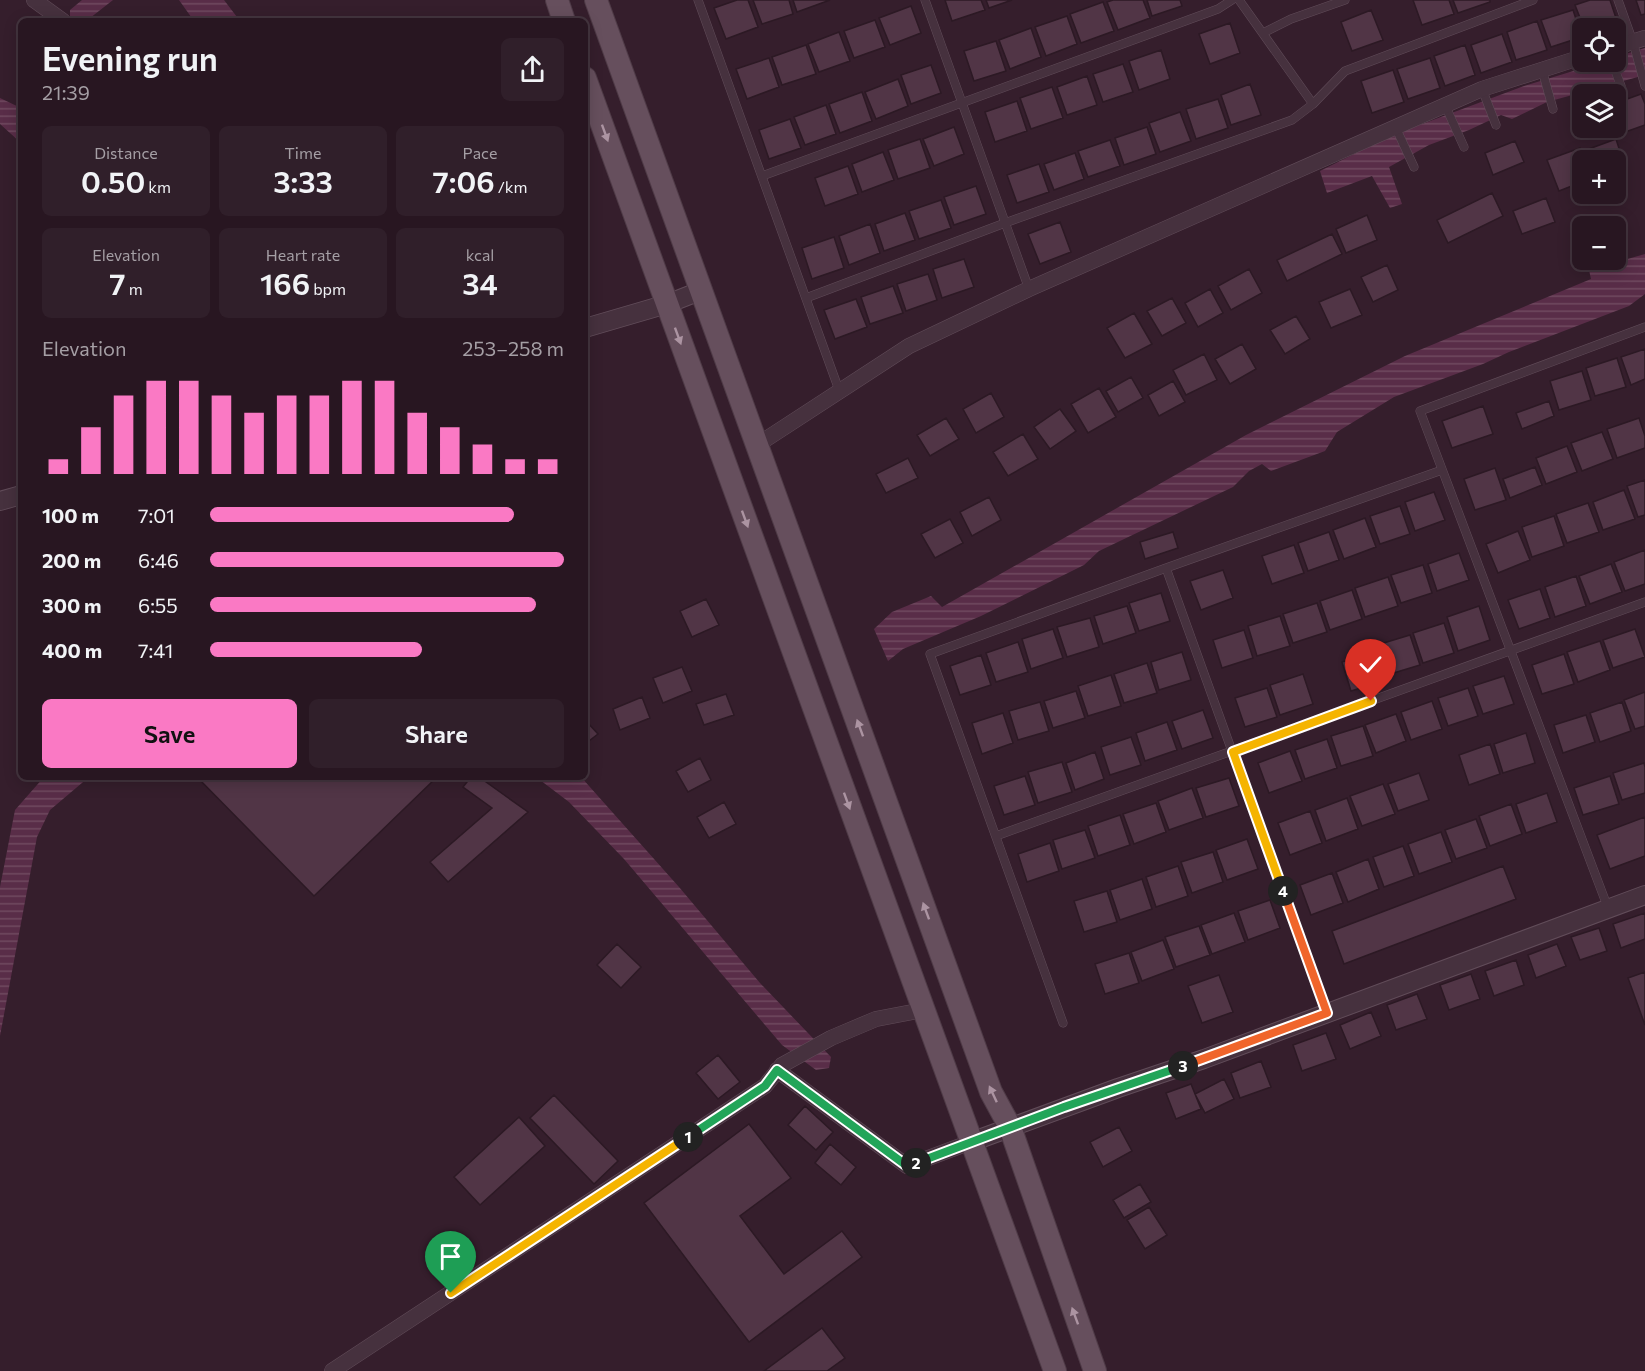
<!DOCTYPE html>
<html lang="en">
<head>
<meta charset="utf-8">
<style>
	:root { --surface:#281621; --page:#301f2a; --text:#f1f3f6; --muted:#a59fa5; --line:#44353f; --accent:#fa79c4 }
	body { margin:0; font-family:Commissioner,sans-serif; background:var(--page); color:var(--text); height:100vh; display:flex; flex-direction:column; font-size:22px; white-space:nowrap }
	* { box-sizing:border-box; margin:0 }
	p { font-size:20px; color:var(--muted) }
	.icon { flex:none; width:33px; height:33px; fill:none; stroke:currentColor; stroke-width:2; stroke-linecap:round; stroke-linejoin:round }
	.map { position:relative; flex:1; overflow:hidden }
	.panel { position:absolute; left:18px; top:18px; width:570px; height:762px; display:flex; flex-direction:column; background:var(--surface); border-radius:9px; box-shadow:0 3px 15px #0003,0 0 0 2px var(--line) }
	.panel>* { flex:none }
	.tools { position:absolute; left:1572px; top:18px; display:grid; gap:12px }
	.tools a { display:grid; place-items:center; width:54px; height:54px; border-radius:9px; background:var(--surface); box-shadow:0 3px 15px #0003,0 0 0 2px var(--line); font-size:30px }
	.pin { position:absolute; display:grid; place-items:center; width:51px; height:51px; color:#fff; margin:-62px -26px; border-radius:50% 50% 50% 0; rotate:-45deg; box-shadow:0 0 6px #0007 }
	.pin .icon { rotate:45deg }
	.km { position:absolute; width:30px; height:30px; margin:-15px; border-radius:50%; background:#222; color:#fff; font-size:16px; line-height:30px; text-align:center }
	.round { display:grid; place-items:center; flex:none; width:63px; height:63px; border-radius:9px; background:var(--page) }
	.summary { display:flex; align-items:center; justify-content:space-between; height:102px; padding:0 24px }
	h1 { font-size:33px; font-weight:600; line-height:45px }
	.stats { display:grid; grid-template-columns:repeat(3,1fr); gap:9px; height:102px; padding:6px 24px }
	.stats div { display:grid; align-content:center; border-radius:9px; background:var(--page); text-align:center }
	.stats b { font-size:30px; font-weight:600 }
	.stats small { font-size:16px; font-weight:400 }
	.stats p { font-size:16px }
	.chart { height:168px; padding:12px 24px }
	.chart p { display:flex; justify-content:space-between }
	.chart svg { width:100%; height:108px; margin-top:6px; stroke:var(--accent); stroke-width:6 }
	.button { display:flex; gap:12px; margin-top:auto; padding:12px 24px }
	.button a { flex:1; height:69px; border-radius:9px; background:var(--accent); color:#111; font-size:24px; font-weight:600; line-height:69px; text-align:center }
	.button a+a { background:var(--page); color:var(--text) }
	ul { padding:0 24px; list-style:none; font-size:20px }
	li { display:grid; grid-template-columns:96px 72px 1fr; align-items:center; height:45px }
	li i { height:15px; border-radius:8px; background:var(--accent) }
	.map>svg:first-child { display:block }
	.water { fill:url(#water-rules) }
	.building { fill:#513546; stroke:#2c1924; stroke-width:1.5 }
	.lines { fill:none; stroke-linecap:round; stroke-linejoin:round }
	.service-casing { stroke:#614c59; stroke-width:9 }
	.minor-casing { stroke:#614c59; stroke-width:16 }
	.tertiary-casing { stroke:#614c59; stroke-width:20 }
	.primary-casing { stroke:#4f3b47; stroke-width:24 }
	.service { stroke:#46313e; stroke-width:8 }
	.minor { stroke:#46313e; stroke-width:15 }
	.tertiary { stroke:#46313e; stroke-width:18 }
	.primary { stroke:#664f5d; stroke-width:22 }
	.oneway { fill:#ac94a2 }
	.split-1-casing { stroke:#fff; stroke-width:12 }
	.split-2-casing { stroke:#fff; stroke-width:12 }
	.split-3-casing { stroke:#fff; stroke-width:12 }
	.split-4-casing { stroke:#fff; stroke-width:12 }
	.split-5-casing { stroke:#fff; stroke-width:12 }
	.split-1 { stroke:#f5b400; stroke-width:8 }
	.split-2 { stroke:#22a559; stroke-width:8 }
	.split-3 { stroke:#22a559; stroke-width:8 }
	.split-4 { stroke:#f0652b; stroke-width:8 }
	.split-5 { stroke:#f5b400; stroke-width:8 }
</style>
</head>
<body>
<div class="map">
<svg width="1645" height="1371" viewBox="0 0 1645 1371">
	<defs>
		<pattern id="water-rules" width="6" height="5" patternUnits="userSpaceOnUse" patternTransform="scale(1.5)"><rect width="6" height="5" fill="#592d48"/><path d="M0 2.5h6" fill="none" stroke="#6f4960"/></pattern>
	</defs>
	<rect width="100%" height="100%" fill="#351e2c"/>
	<path class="water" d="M82,0H113L90,18L70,19V10Z
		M179,0H224L240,21H194Z
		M1645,48V75L1547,102L1512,119L1501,115L1469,130L1429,145L1389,167L1402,204L1390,208L1372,176L1327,193L1320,171L1390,136L1524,86L1603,62H1616V57Z
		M0,98L21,108V143L0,124Z
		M1645,254V294L1629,306L1509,352L1483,364L1394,397L1337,432L1325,451L1271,471L1262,464L1249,471L1233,487L1099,551L1084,565L981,616L903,649L888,661L874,629L892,612L931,596L942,607L1246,435L1405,356L1591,279L1589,270Z
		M44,777H89L50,810L37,837L0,1036V887L15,810Z
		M536,777H581L679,887L760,983L831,1057L829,1068L816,1070L782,1045L624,859L569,802Z"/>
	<path class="building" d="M737,0H748L758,27L726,39L714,8Z
		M753,0H789L793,14L762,24Z
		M793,0H830L797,12Z
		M945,0H981L985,10L952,21Z
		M986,0H1012L989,8Z
		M1113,0H1143L1150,18L1118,30L1107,2Z
		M1147,0H1180L1182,6L1152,16Z
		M1413,0H1449L1454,14L1422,25Z
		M1453,0H1490V2L1458,13Z
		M1590,0H1610L1618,24L1605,28H1584L1575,5Z
		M1636,0H1645V14L1641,15Z
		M1103,2L1114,31L1081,43L1070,14Z
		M911,6L921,33L890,45L879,18Z
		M1371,10L1383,40L1352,51L1341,22Z
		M1573,10L1582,37L1551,47L1541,20Z
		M1067,16L1077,44L1046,56L1035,27Z
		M875,20L885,47L854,58L844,31Z
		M1537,21L1547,50L1516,60L1507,32Z
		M1230,23L1240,53L1210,64L1199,34Z
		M1031,28L1041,57L1010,69L999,40Z
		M839,32L850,61L819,72L808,44Z
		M1502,34L1512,62L1481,73L1471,45Z
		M996,41L1006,71L974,81L964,51Z
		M806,45L816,74L782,85L772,57Z
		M1465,45L1475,75L1445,86L1434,56Z
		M1161,50L1170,79L1139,90L1129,61Z
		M769,58L779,87L747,99L736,69Z
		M1430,58L1440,88L1408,99L1397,69Z
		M1123,64L1133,92L1103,102L1093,74Z
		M931,65L941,93L911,104L901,75Z
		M1393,70L1404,102L1372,113L1361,81Z
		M1087,76L1097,105L1067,115L1057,87Z
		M898,79L908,106L876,119L865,92Z
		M1250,84L1261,115L1231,125L1221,95Z
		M1052,87L1063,118L1031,129L1020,98Z
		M862,92L872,121L840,133L829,104Z
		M1641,94L1645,104V125L1614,136L1611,128H1616V103Z
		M1218,99L1228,128L1196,139L1186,109Z
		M1017,101L1027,131L995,142L985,112Z
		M826,105L836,134L805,145L794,117Z
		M1180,112L1191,141L1160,152L1149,123Z
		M790,119L801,148L769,159L759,130Z
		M954,127L964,154L934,166L923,139Z
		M1147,127L1156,154L1124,165L1115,138Z
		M920,139L930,168L898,179L888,150Z
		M1616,139L1625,167L1616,171V160H1590L1586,150Z
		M1110,140L1120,166L1088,177L1078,151Z
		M1515,141L1524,162L1493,175L1485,153Z
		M1580,148L1584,160H1582V182L1559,191L1547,160Z
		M883,152L894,180L862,192L852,164Z
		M1075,153L1084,179L1054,190L1044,164Z
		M1039,164L1049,192L1017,203L1007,175Z
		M848,166L858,194L825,206L815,178Z
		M976,186L986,214L954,225L944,197Z
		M1492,193L1503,216L1448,243L1437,220Z
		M1546,198L1555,222L1522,234L1513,211Z
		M941,200L951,228L919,239L909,211Z
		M905,213L915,240L884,251L875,224Z
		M1367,215L1377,240L1346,253L1336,229Z
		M1060,222L1071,252L1040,264L1028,234Z
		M870,224L880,253L849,265L839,236Z
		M1332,234L1342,254L1287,281L1277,260Z
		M834,237L844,268L812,279L802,248Z
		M964,259L974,287L942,298L933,269Z
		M1387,265L1398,290L1373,302L1361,277Z
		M1249,269L1262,293L1231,310L1218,286Z
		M928,274L937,300L906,311L897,284Z
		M893,286L903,313L870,324L861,297Z
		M1210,289L1223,313L1198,327L1185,303Z
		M1350,289L1362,315L1331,328L1319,302Z
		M1172,298L1186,323L1162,336L1147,311Z
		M856,299L867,327L835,339L824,310Z
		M1134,313L1152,344L1125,358L1107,328Z
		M1296,316L1310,339L1285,354L1270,330Z
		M1242,344L1256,369L1230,384L1215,359Z
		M1645,349V379L1631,385L1621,357Z
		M1204,354L1217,380L1186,395L1173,370Z
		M1617,358L1626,387L1595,396L1586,368Z
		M1582,371L1591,400L1559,410L1550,381Z
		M1131,377L1143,398L1118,412L1106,391Z
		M1173,381L1185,402L1159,416L1148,395Z
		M1099,388L1116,417L1088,433L1071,404Z
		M991,393L1004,417L976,433L963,409Z
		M1549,401L1554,416L1522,429L1516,413Z
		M1483,406L1493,434L1452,448L1442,421Z
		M1060,409L1076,431L1050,449L1034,427Z
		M946,418L959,439L930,456L917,435Z
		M1639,418L1645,436V448L1617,458L1607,429Z
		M1602,432L1613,459L1582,471L1571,443Z
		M1023,434L1038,459L1008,476L993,452Z
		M1567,446L1577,472L1546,484L1536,458Z
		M908,458L918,478L886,493L876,474Z
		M1535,467L1542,485L1510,498L1503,479Z
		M1495,468L1506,500L1475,510L1464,479Z
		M1645,480V515L1638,517L1627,486Z
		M1624,490L1635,519L1603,530L1593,502Z
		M1434,492L1445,520L1415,531L1405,502Z
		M989,497L1001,520L972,536L960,512Z
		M1588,503L1599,532L1567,543L1556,514Z
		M1400,506L1410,534L1380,544L1370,516Z
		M1554,516L1564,546L1532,557L1522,527Z
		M1365,518L1376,547L1344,559L1333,530Z
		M950,519L963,543L935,558L921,534Z
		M1518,531L1530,560L1498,573L1486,544Z
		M1173,532L1178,548L1145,559L1140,542Z
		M1329,532L1339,560L1308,571L1298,543Z
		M1294,545L1304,573L1272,584L1262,556Z
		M1645,550V584L1625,591L1614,562Z
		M1459,553L1469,580L1437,591L1428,564Z
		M1611,564L1622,592L1590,604L1579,576Z
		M1423,565L1432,593L1401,603L1391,575Z
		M1223,570L1233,598L1201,610L1190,581Z
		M1576,576L1586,606L1555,617L1545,587Z
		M1388,577L1398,606L1365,617L1355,588Z
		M1540,589L1550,618L1519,629L1508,600Z
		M1352,590L1362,619L1330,630L1320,601Z
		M1161,593L1170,621L1139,631L1129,603Z
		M706,599L719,625L692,637L680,611Z
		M1317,603L1327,632L1293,643L1283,614Z
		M1127,606L1136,633L1103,644L1094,616Z
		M1479,606L1490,640L1458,651L1447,617Z
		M1280,616L1290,646L1257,656L1248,626Z
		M1090,618L1099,647L1067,657L1057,627Z
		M1444,623L1454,653L1423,663L1413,633Z
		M1053,629L1063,658L1031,669L1022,639Z
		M1635,629L1645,657L1613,668L1603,640Z
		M1244,630L1253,658L1222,668L1213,640Z
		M1410,635L1420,665L1387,675L1377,645Z
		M1600,641L1610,670L1578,682L1567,652Z
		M1018,642L1028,672L996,682L986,653Z
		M1182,652L1191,680L1159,690L1151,662Z
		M1375,652L1384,681L1351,691L1342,662Z
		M1564,654L1574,684L1542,694L1532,665Z
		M981,655L991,685L960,695L950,666Z
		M1147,663L1157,693L1124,703L1114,674Z
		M682,667L692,691L663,703L653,678Z
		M1303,674L1313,704L1280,715L1270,685Z
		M1111,675L1121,706L1088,716L1078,686Z
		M1504,676L1514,704L1483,714L1473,686Z
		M1267,688L1277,717L1245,727L1235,698Z
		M1468,688L1478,716L1448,726L1438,698Z
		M1076,691L1085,718L1053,728L1044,701Z
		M1645,692V726L1635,729L1624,700Z
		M726,694L734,715L704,725L696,704Z
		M642,697L650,718L620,730L613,709Z
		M1432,701L1442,729L1411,740L1401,712Z
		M1040,702L1049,731L1018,740L1009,711Z
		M1622,702L1631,731L1600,742L1590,713Z
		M1203,710L1213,738L1182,749L1172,721Z
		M1003,713L1013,743L982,754L972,723Z
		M1396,714L1406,741L1376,753L1365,725Z
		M1586,715L1595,742L1563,753L1554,725Z
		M586,721L598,734L585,744V722Z
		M1167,722L1177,750L1145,761L1136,733Z
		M1363,726L1373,756L1341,766L1331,736Z
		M1526,733L1535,763L1503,773L1494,744Z
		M1131,737L1141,765L1110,775L1101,747Z
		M1327,739L1337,768L1305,779L1295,750Z
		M1490,744L1500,774L1469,785L1459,755Z
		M1290,751L1302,781L1269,793L1258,763Z
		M1095,752L1104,779L1075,790L1066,763Z
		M700,758L711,780L688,792L676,771Z
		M1062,762L1072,792L1038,803L1028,772Z
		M1644,763L1645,767V793L1622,800L1613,773Z
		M1419,773L1429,800L1398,811L1388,784Z
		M1025,776L1035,805L1004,815L994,786Z
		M1610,776L1619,804L1583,815L1574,788Z
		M197,777H437L314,896Z
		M471,777H479L528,812L448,882L430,862L492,808L463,787Z
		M1229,778L1239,806L1206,817L1196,788Z
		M1383,784L1395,814L1362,826L1350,796Z
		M1192,788L1203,818L1169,830L1158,801Z
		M1547,793L1557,822L1526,833L1516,804Z
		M1347,798L1358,829L1326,841L1315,810Z
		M724,802L736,824L709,838L697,817Z
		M1156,803L1166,832L1134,844L1123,814Z
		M1511,804L1522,834L1490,846L1479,816Z
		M1310,811L1322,843L1290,855L1278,823Z
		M1120,815L1130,845L1098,856L1088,826Z
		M1645,817V856L1610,869L1597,835Z
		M1476,819L1487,848L1456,859L1445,830Z
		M1085,830L1095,858L1062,869L1053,840Z
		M1441,832L1452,862L1419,874L1408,844Z
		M1247,839L1258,869L1227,880L1216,850Z
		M1050,843L1059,871L1027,882L1018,854Z
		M1403,846L1414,876L1384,887L1373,857Z
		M1213,852L1223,882L1192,893L1181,862Z
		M1368,859L1379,889L1348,902L1336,872Z
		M1178,866L1188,896L1156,907L1146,877Z
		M1503,866L1516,899L1344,964L1332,931Z
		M1332,873L1343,903L1311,915L1300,885Z
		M1142,879L1152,909L1120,920L1110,890Z
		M1107,891L1117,922L1084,932L1074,901Z
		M1270,900L1280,928L1248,940L1238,911Z
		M1234,913L1245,942L1212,954L1201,925Z
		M1645,913V939L1621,948L1613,924Z
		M1199,926L1210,955L1176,967L1165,937Z
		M1599,928L1607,951L1580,960L1571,937Z
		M1163,940L1174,969L1142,981L1131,952Z
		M617,944L641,967L621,988L597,965Z
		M1557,944L1566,966L1536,978L1528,955Z
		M1129,953L1139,983L1105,994L1095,964Z
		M1516,960L1524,985L1494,996L1485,971Z
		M1645,972V1025L1628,978Z
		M1471,974L1480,999L1449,1010L1440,985Z
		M1219,975L1233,1012L1202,1023L1188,986Z
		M1417,994L1427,1019L1396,1030L1387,1005Z
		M1371,1012L1381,1036L1350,1049L1340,1025Z
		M1326,1033L1336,1059L1302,1071L1293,1045Z
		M718,1055L740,1082L718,1099L696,1073Z
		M1261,1061L1271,1087L1240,1098L1231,1073Z
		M1224,1079L1234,1099L1205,1113L1195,1094Z
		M1191,1084L1201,1109L1176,1119L1166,1093Z
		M554,1095L618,1161L594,1184L530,1118Z
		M805,1106L833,1132L816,1150L788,1125Z
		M519,1117L545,1146L480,1205L454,1177Z
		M749,1124L791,1178L740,1216L784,1274L842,1231L862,1257L749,1342L644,1203Z
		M1119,1127L1132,1151L1103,1167L1090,1142Z
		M830,1144L856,1167L841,1185L815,1163Z
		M1140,1184L1151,1202L1124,1218L1113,1200Z
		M1149,1207L1167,1235L1145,1249L1127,1220Z
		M822,1328L845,1358L827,1371H764Z"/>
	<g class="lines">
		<defs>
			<path id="service" d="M698,0L839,390
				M925,0L1029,289
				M1239,0L1313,104
				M1618,0L1633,42L1645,86
				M1263,33L1291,19L1345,0
				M1612,62L1621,86
				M1542,70L1553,109
				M1482,89L1496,125
				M1445,105L1464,147
				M1395,126L1414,167
				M762,176L1218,9L1232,0
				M806,298L1005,223L1292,120L1313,104L1345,71L1533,0
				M1166,568L1326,1012
				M996,836L1645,602
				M1608,908L1420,411L1645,327
				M1063,1023L930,654L1166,568L1442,470"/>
			<path id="minor" d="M34,0L63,21
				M1616,47L1645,38
				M757,445L909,346L1029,289L1482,89L1582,57
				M777,1070L907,1166L971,1142
				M332,1371L765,1086L782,1065L831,1038L876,1019L923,1010"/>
			<path id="tertiary" d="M585,328L667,304L700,291
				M0,501L21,495
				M971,1142L1118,1088L1204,1059L1645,895"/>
			<path id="primary" d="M557,0L564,21
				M596,0L991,1092L1010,1127L1095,1371
				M585,78L1055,1371"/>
		</defs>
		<use href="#service" class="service-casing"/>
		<use href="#minor" class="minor-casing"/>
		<use href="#tertiary" class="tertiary-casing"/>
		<use href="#primary" class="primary-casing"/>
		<use href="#service" class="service"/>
		<use href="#minor" class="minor"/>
		<use href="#tertiary" class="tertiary"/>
		<use href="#primary" class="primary"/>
	</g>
	<defs><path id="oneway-solid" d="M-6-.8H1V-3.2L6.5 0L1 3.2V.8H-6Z" transform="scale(1.5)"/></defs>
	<g class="oneway">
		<use href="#oneway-solid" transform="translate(605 133) rotate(70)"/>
		<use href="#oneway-solid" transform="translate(678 336) rotate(70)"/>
		<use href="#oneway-solid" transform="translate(745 519) rotate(70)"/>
		<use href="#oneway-solid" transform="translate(860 728) rotate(-110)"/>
		<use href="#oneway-solid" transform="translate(847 801) rotate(70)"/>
		<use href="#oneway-solid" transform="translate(926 911) rotate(-110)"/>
		<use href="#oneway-solid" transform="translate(993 1094) rotate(-115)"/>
		<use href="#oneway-solid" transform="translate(1075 1316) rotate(-110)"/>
	</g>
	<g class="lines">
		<defs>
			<path id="split-1" d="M451,1293L688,1137"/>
			<path id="split-2" d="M688,1137L765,1086L777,1070L907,1166L916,1163"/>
			<path id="split-3" d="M916,1163L1064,1107L1183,1066"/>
			<path id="split-4" d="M1183,1066L1327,1013L1283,891"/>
			<path id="split-5" d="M1283,891L1233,752L1371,701"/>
		</defs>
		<use href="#split-1" class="split-1-casing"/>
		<use href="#split-2" class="split-2-casing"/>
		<use href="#split-3" class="split-3-casing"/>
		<use href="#split-4" class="split-4-casing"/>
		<use href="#split-5" class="split-5-casing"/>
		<use href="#split-1" class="split-1"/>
		<use href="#split-2" class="split-2"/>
		<use href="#split-3" class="split-3"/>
		<use href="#split-4" class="split-4"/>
		<use href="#split-5" class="split-5"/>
	</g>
</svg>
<div class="tools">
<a><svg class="icon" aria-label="locate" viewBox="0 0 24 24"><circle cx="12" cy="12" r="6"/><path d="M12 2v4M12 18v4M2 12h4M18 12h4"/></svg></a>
<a><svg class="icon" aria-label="layers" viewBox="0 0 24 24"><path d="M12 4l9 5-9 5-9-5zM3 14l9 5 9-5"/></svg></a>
<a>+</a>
<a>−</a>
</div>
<div class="pin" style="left:451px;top:1293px;background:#1e9e55"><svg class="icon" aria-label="arrive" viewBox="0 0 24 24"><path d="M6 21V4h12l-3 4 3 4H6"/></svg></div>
<div class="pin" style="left:1371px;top:701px;background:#d93025"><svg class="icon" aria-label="check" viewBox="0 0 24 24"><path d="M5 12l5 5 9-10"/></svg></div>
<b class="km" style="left:688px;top:1137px">1</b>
<b class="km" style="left:916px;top:1163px">2</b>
<b class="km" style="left:1183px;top:1066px">3</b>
<b class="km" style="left:1283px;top:891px">4</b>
<section class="panel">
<div class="summary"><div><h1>Evening run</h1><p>21:39</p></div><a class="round"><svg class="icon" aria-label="share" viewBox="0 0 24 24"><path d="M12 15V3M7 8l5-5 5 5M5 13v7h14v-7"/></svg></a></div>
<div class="stats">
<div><p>Distance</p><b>0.50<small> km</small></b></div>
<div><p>Time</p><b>3:33</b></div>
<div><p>Pace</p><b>7:06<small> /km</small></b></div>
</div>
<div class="stats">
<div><p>Elevation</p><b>7<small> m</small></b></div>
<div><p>Heart rate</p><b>166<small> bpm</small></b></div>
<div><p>kcal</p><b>34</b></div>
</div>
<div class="chart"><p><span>Elevation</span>253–258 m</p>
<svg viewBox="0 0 160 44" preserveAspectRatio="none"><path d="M5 44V38M15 44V25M25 44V12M35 44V6M45 44V6M55 44V12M65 44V19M75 44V12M85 44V12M95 44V6M105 44V6M115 44V19M125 44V25M135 44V32M145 44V38M155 44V38"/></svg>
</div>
<ul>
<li><b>100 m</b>7:01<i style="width:86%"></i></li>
<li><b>200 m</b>6:46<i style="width:100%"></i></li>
<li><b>300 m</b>6:55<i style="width:92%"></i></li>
<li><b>400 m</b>7:41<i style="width:60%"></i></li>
</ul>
<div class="button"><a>Save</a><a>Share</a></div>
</section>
</div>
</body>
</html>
